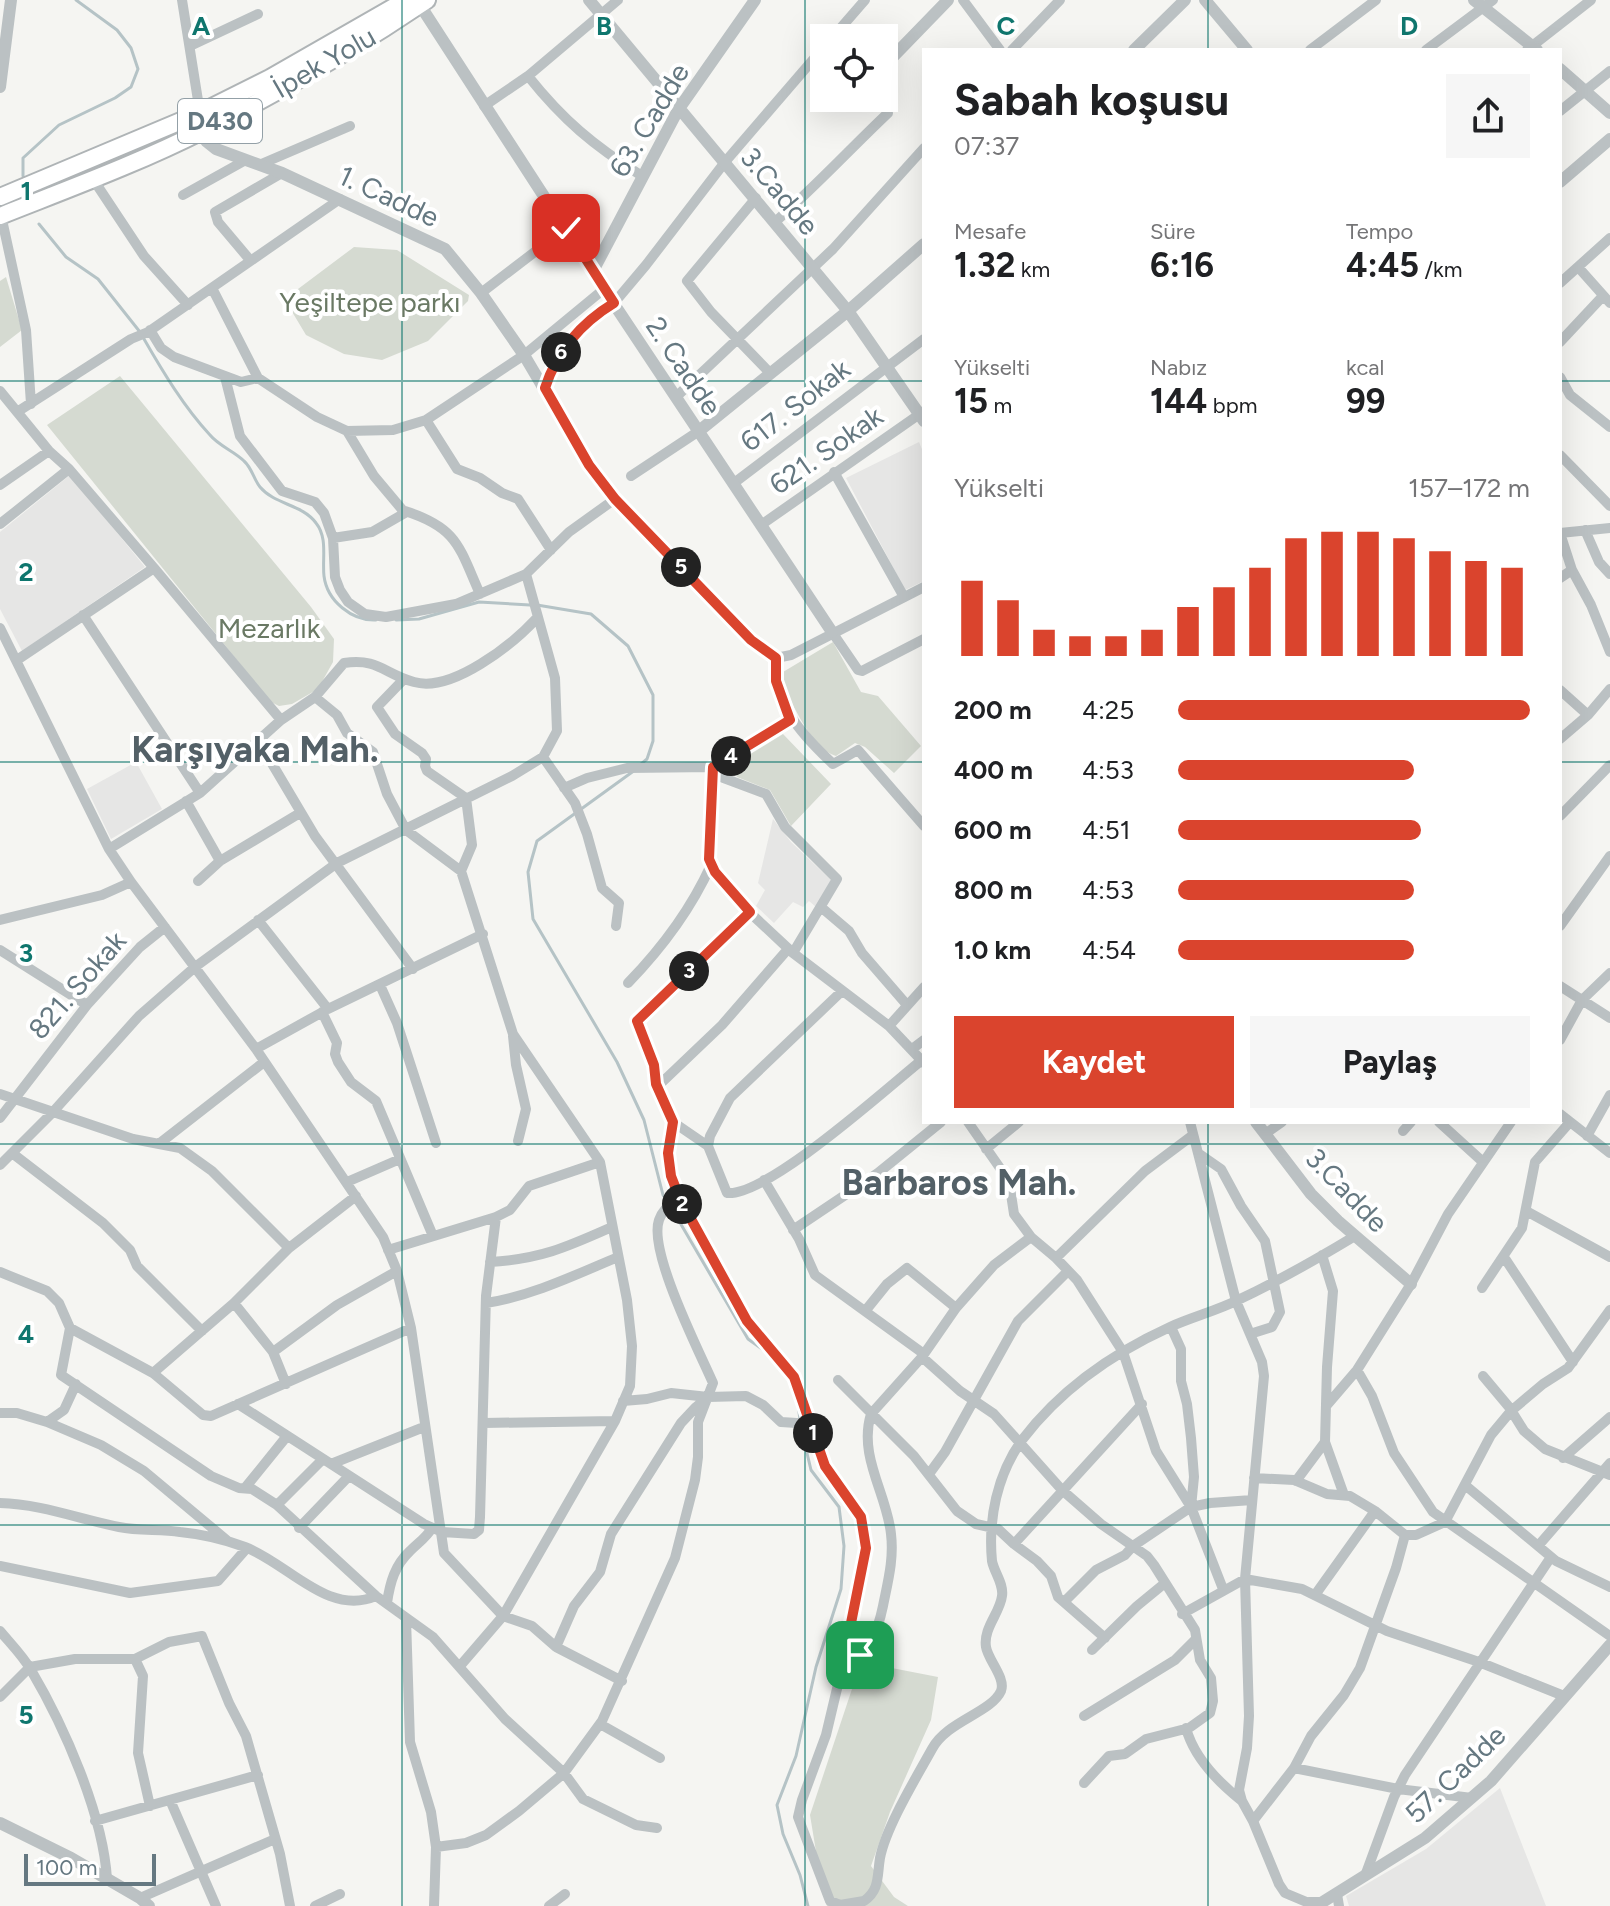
<!DOCTYPE html>
<html lang="tr">
<head>
<meta charset="utf-8">
<style>
	:root { --surface:#fff; --page:#f6f6f6; --text:#202124; --muted:#757577; --accent:#da442d }
	body { margin:0; font-family:Figtree,sans-serif; background:var(--page); color:var(--text); height:100vh; display:flex; flex-direction:column; font-size:30px; white-space:nowrap }
	* { box-sizing:border-box; margin:0 }
	p { font-size:26px; color:var(--muted) }
	.icon { flex:none; width:44px; height:44px; fill:none; stroke:currentColor; stroke-width:2; stroke-linecap:round; stroke-linejoin:round }
	.map { position:relative; flex:1; overflow:hidden }
	.panel { position:absolute; left:922px; top:48px; width:640px; height:1076px; display:flex; flex-direction:column; background:var(--surface); border-radius:0px; box-shadow:0 8px 32px #0002 }
	.panel>* { flex:none }
	.buttons { position:absolute; left:810px; top:24px; display:grid; gap:16px }
	.buttons a { display:grid; place-items:center; width:88px; height:88px; border-radius:0px; background:var(--surface); box-shadow:0 8px 32px #0002; font-size:40px }
	.scale { position:absolute; left:24px; bottom:20px; width:132px; box-sizing:border-box; padding-left:8px; border:4px solid #657881; border-top:0; font-size:22px; line-height:28px; white-space:nowrap; color:#657881; -webkit-text-stroke:6px #fff; paint-order:stroke }
	.pin { position:absolute; display:grid; place-items:center; width:68px; height:68px; color:#fff; margin:-34px; border-radius:16px; box-shadow:0 4px 12px #0006 }
	.km { position:absolute; width:40px; height:40px; margin:-20px; border-radius:50%; background:#222; color:#fff; font-size:22px; line-height:40px; text-align:center }
	.round { display:grid; place-items:center; flex:none; width:84px; height:84px; border-radius:0px; background:var(--page) }
	.headline { display:flex; align-items:center; justify-content:space-between; height:136px; padding:0 32px }
	h1 { font-size:44px; font-weight:700; line-height:60px }
	.figures { display:grid; grid-template-columns:repeat(3,1fr); gap:12px; height:136px; padding:8px 32px }
	.figures div { display:grid; align-content:center }
	.figures b { font-size:34px; font-weight:700 }
	.figures small { font-size:22px; font-weight:400 }
	.figures p { font-size:22px }
	.chart { height:224px; padding:16px 32px }
	.chart p { display:flex; justify-content:space-between }
	.chart svg { width:100%; height:144px; margin-top:8px; stroke:var(--accent); stroke-width:6 }
	.button { display:flex; gap:16px; margin-top:auto; padding:16px 32px }
	.button a { flex:1; height:92px; border-radius:0px; background:var(--accent); color:#fff; font-size:32px; font-weight:700; line-height:92px; text-align:center }
	.button a+a { background:var(--page); color:var(--text) }
	ul { padding:0 32px; list-style:none; font-size:26px }
	li { display:grid; grid-template-columns:128px 96px 1fr; align-items:center; height:60px }
	li i { height:20px; border-radius:10px; background:var(--accent) }
	.map>svg:first-child { display:block }
	.built { fill:#e6e6e5 }
	.green { fill:#d5dad1 }
	.lines { fill:none; stroke-linecap:round; stroke-linejoin:round }
	.stream { stroke:#b5c3c6; stroke-width:3 }
	.trunk-casing { stroke:#afb4b6; stroke-width:20 }
	.minor { stroke:#bbc1c3; stroke-width:10 }
	.tertiary { stroke:#bbc1c3; stroke-width:12 }
	.trunk { stroke:#fff; stroke-width:16 }
	.route-casing { stroke:#fff; stroke-width:16 }
	.route { stroke:#da442d; stroke-width:10 }
	.grid { fill:none; stroke:#0f766e; stroke-width:2; stroke-opacity:0.55 }
	.labels { text-anchor:middle; stroke-width:8; stroke-linejoin:round; paint-order:stroke }
	.shield { fill:#fff; stroke:#93a0a7; stroke-width:2 }
	.shield-label { font-size:26px; font-weight:bold; fill:#657881 }
	.street-label { font-size:28px; fill:#657881; stroke:#fff }
	.park-label { font-size:28px; fill:#6a7964; stroke:#fff }
	.district-label { font-size:36px; font-weight:bold; fill:#536067; stroke:#fff }
	.grid-label { font-size:26px; text-anchor:middle; font-weight:bold; fill:#0f766e; stroke:#fff; stroke-width:8; stroke-linejoin:round; paint-order:stroke }
</style>
</head>
<body>
<div class="map">
<svg width="1610" height="1906" viewBox="0 0 1610 1906">
	<rect width="100%" height="100%" fill="#f5f5f2"/>
	<path class="built" d="M919,442L924,454V581L905,590L846,478Z
		M70,475L145,567L22,651L0,609V532Z
		M136,762L162,809L111,839L87,789Z
		M773,819L791,842L831,880L816,907L809,901L803,907L793,902L774,923L756,906L765,890L758,883Z
		M1500,1788L1546,1906H1349L1346,1896L1426,1849Z"/>
	<path class="green" d="M354,247L397,250L469,295L468,301L428,341L382,360L344,354L306,335L291,310L298,289Z
		M6,277L22,330L0,347V281Z
		M120,376L311,607L334,639L333,662L318,689L292,704L279,706L271,702L47,425Z
		M833,642L861,692L878,696L921,746L894,773L865,747L855,743L836,756C812,749 792,703 781,681L783,672Z
		M783,734L831,784L791,826L770,790L737,777L735,773L744,758Z
		M861,1662L938,1677L931,1720L890,1812L871,1866L894,1897L908,1906H827L823,1894L810,1815Z"/>
	<g class="lines">
		<path class="stream" d="M23,176V158L59,125L115,98L131,87L138,69L131,48L117,30L76,0
			M39,224L66,257L98,279L140,332
			M144,339C163,372 184,407 210,435C219,446 234,451 244,461C252,468 254,480 260,487C275,505 302,504 316,523C328,538 322,559 324,576C327,601 352,621 376,620
			M537,605L591,614L628,646L653,695V741L647,759L640,765
			M396,620L419,619L479,602L530,605
			M635,770L537,841L528,872L533,919L617,1062L644,1120L663,1195L668,1202
			M672,1209L748,1339L769,1354
			M798,1404L800,1420
			M801,1428L811,1470L839,1507L844,1546L841,1589L816,1667L796,1756L777,1805L783,1834L800,1875L808,1906"/>
		<defs>
			<path id="trunk" d="M0,197L200,113L270,78L406,0
				M0,216C68,189 139,163 204,130C280,92 356,48 427,0"/>
		</defs>
		<use href="#trunk" class="trunk-casing"/>
		<path class="minor" d="M182,0L200,113
			M963,0L1000,50
			M832,38L865,0
			M190,46L258,14
			M1012,50L1060,0
			M1310,50L1376,0
			M1426,50L1493,0
			M1527,50L1591,0
			M528,76C563,120 594,146 642,176
			M484,106L528,76L618,0
			M1560,111L1610,71
			M259,165L350,126
			M93,179L144,256L188,305
			M183,195L244,161
			M756,198L687,281L711,312L770,373
			M1,215L26,330L31,404
			M775,222C815,187 850,149 888,113
			M250,260L218,222L215,212L282,173
			M1578,267L1610,303
			M1560,283L1610,238
			M212,288L258,378L317,417L347,431L393,430L426,420L524,355L604,289
			M481,293L566,228
			M150,330L161,348L174,357L241,382L258,378
			M1560,342L1603,296
			M225,377L240,436L282,491L315,502L324,513L333,538L335,577L340,590L348,602L365,614L386,617L456,604L526,574L569,532L615,499
			M1560,377L1570,395L1610,427
			M545,388L553,365L563,348L595,316L614,303L646,265L725,162L824,47
			M0,391L49,451L69,469L154,568L17,660
			M676,397L833,249L924,148
			M17,412L131,339L148,332L340,199
			M426,420L457,469L480,478L502,493L518,499L551,550
			M1560,455L1610,506
			M834,472L904,597
			M631,476L699,431
			M734,483L924,339
			M0,485L49,451
			M405,511C458,528 459,547 480,594
			M0,524L69,469
			M761,525L924,411
			M1585,530L1599,562L1610,574
			M1560,533L1572,570L1591,605L1610,652
			M1560,533L1610,528
			M333,538L372,532L405,513L374,476L347,431
			M154,568L281,720
			M1560,578L1572,570
			M924,587L791,655L776,658C777,708 798,731 833,764L858,750L924,826
			M83,615L200,793
			M0,628L109,849L131,882L256,1049L383,1237L397,1271L411,1328L444,1553L503,1616L532,1626L556,1647L622,1681
			M832,632L858,670L862,671L924,639
			M404,679L377,707L395,734L422,753L426,759L425,766L427,771L466,798L472,845L461,871L513,1034L600,1162L627,1300L632,1346L630,1386L615,1421L503,1616L460,1666
			M1560,690L1588,715
			M315,697L337,715L347,733L373,752L387,794L406,830L461,871
			M1560,739L1588,715L1610,689
			M258,740L315,836L413,969
			M543,757L575,803L587,834L602,888L619,903L616,926
			M713,767L709,859L715,872L746,909L793,953L889,1026L924,1063
			M713,774L766,794L785,827L837,879L793,953
			M564,788L587,778L627,768L713,767L790,720
			M186,801L220,861
			M1560,816L1610,765
			M109,849L200,793L281,720L315,697L344,663C379,658 384,674 414,682C452,693 513,644 537,618
			M198,881L220,861L300,813
			M822,908L849,931L862,953L907,1005
			M0,920L102,895L131,882
			M258,920L328,1009
			M1560,926L1610,856
			M0,950L87,1005
			M628,983C662,948 691,909 711,865
			M380,985L397,1023L436,1143
			M1560,986L1610,1018
			M842,991L730,1098L710,1136L708,1146L727,1193C767,1197 887,1088 922,1060
			M322,1012L337,1043L335,1054L338,1062L351,1082L376,1101L433,1236
			M889,1026L924,987
			M513,1036L516,1065L526,1109L518,1141
			M1560,1040L1582,1000L1610,973
			M256,1049L328,1009L483,934
			M912,1049L924,1040
			M657,1087L722,1025L788,949
			M0,1094L133,1139L180,1148L212,1171L289,1248
			M1560,1114L1610,1153
			M0,1118L87,1005L140,947L165,927
			M673,1122L668,1153L671,1176L680,1199L747,1321L794,1377L825,1466L861,1517L866,1548L845,1655L826,1735L802,1800L798,1817L830,1901L840,1905L864,1901C880,1890 877,1876 880,1858C886,1827 916,1778 932,1749C947,1721 991,1713 1001,1691C1006,1678 988,1660 986,1647C983,1628 1000,1613 1002,1596C1004,1584 994,1572 992,1561C988,1519 997,1475 1022,1440C1060,1390 1113,1353 1170,1327C1192,1317 1216,1311 1238,1300C1278,1281 1317,1259 1355,1236
			M968,1122L1009,1181L1014,1214L1031,1237L1056,1258L1145,1171L1193,1135
			M1190,1122L1236,1301L1262,1362L1264,1376L1245,1579L1249,1716L1247,1748L1239,1790L1242,1801L1253,1821L1279,1884L1285,1893L1309,1903
			M1439,1122L1483,1162
			M1403,1131L1411,1122
			M1265,1134L1282,1122
			M1587,1136L1610,1095
			M160,1143L264,1062
			M708,1146L673,1122L656,1084L654,1065L637,1021L750,912
			M986,1149L1019,1122
			M12,1153L103,1223L130,1250L137,1266L202,1331
			M1198,1153L1221,1169L1241,1206L1265,1241L1280,1312L1272,1327L1250,1334
			M0,1165L52,1113L139,1016L195,967L337,863L512,776L543,757L557,731L555,678L526,574
			M764,1180L799,1239L815,1275L924,1354
			M347,1182L400,1159
			M1526,1211L1610,1257
			M793,1230L878,1173L941,1122
			M388,1250L496,1217L510,1210L529,1186L600,1162
			M1322,1255L1333,1291L1327,1367L1325,1442L1344,1495
			M1504,1257L1573,1362
			M1056,1258L1077,1280L1123,1352L1156,1451L1191,1507L1223,1589
			M490,1262C541,1259 567,1247 612,1227
			M0,1272L47,1291L59,1303L70,1328L153,1373L203,1415L211,1416L411,1328
			M1482,1288L1522,1228L1535,1162L1570,1122
			M234,1303L273,1352L286,1384
			M486,1303C532,1296 575,1275 618,1257
			M866,1310L887,1284L907,1268L956,1308
			M1171,1327L1181,1349V1381L1187,1404L1191,1438L1194,1477L1191,1507
			M70,1328L61,1375L211,1476L239,1488L252,1489L277,1505L376,1596L433,1637L505,1719L564,1773L583,1799L636,1825L657,1828
			M273,1352L337,1305L397,1271
			M922,1357L960,1391L994,1414L1062,1490L1101,1524L1147,1556L1154,1565L1195,1630L1200,1660L1211,1678L1213,1701L1210,1713L1189,1728L1146,1739L1125,1754L1109,1756L1084,1783
			M1357,1370L1372,1396L1394,1453L1433,1512L1610,1636
			M153,1373L234,1303L289,1248L356,1196
			M1483,1376L1509,1407L1524,1431L1545,1449L1610,1475
			M838,1380L914,1456L957,1511L976,1524L998,1529L1014,1544L1037,1561L1051,1576L1058,1597L1105,1638
			M623,1401L647,1399L671,1393L708,1397
			M238,1404L424,1524L442,1532L474,1534L479,1530L480,1517L486,1296L496,1217
			M1327,1405L1357,1370L1411,1284L1448,1214L1511,1122
			M0,1413H17L47,1422L64,1410L76,1384
			M47,1422L101,1445L144,1471L229,1542
			M484,1423L615,1421
			M1563,1458L1610,1417
			M331,1464L424,1427
			M929,1474L945,1452L1018,1321L1068,1271
			M1254,1478L1294,1480L1327,1494L1350,1496L1375,1511L1405,1535H1416L1445,1522L1491,1435L1511,1411L1543,1384L1568,1368L1610,1310
			M1296,1481L1325,1442
			M1465,1485L1556,1561L1610,1587
			M245,1488L287,1436
			M0,1503C41,1504 79,1519 119,1527C139,1531 160,1529 180,1532C201,1534 226,1540 245,1547C288,1563 328,1617 376,1596
			M277,1505L323,1459
			M299,1528L349,1476
			M1014,1544L1142,1404
			M1538,1546L1610,1463
			M0,1566L130,1593L218,1581L247,1548
			M1315,1595L1375,1511
			M1064,1602L1096,1570L1125,1555L1133,1546L1191,1507L1210,1503L1252,1500
			M387,1603C390,1582 395,1565 410,1551C419,1542 426,1538 432,1528
			M1182,1614L1245,1579L1302,1589L1387,1631L1479,1662L1564,1696
			M406,1619L410,1742L431,1812L436,1847L434,1906
			M0,1631C10,1643 23,1656 31,1670C64,1726 103,1814 107,1879
			M556,1647L574,1606L600,1572L611,1534L681,1423L696,1407L708,1397L746,1396L763,1405L781,1422L812,1424
			M1092,1650L1137,1606L1165,1583
			M135,1659L143,1676L138,1753L150,1806
			M843,1663C870,1650 877,1635 883,1606C888,1581 894,1559 891,1534C887,1494 858,1456 871,1414L922,1357L956,1308L994,1265L1031,1237
			M0,1697L30,1667L75,1659H135L169,1642L202,1636L229,1703L246,1736L280,1854L290,1906
			M1084,1716L1175,1660L1196,1639
			M600,1724L660,1758
			M1186,1728C1194,1758 1218,1782 1242,1801
			M1294,1768L1398,1789L1472,1798
			M170,1800L216,1906
			M95,1821L258,1775
			M1253,1821L1294,1768L1311,1736L1344,1695L1360,1668L1396,1568L1405,1535
			M436,1847L466,1843L486,1835L519,1811L564,1773L602,1721L675,1558L695,1480L698,1457V1422L713,1383C699,1351 648,1251 659,1220C662,1210 672,1203 679,1196
			M1365,1876L1394,1797L1405,1775L1551,1557
			M1337,1894L1339,1906
			M140,1898L275,1839
			M315,1906L340,1894
			M549,1906L565,1894"/>
		<path class="tertiary" d="M589,0L848,311L924,421
			M1205,0L1247,50
			M1474,0L1537,50
			M420,5L604,289L832,632
			M1134,50L1185,0
			M884,66L948,0
			M1560,69L1610,113
			M0,87L11,0
			M202,124L206,141L216,149L282,173L445,249L481,293L524,355L589,465L615,499L751,640L776,658
			M1560,182L1610,139
			M593,271L678,110L755,0
			M699,431L848,311L924,244
			M1256,1122L1311,1194L1338,1221L1411,1284
			M0,1823L71,1858L140,1898L149,1906
			M1309,1903H1321L1425,1838L1491,1781L1610,1645"/>
		<use href="#trunk" class="trunk"/>
	</g>
	<g class="lines">
		<defs>
			<path id="route" d="M566,228L614,303C581,323 557,351 545,388L589,465L615,499L751,640L776,658V681L790,720L713,767L709,859L715,872L750,912L637,1021L654,1065L656,1084L673,1122L668,1153L671,1176L680,1199L747,1321L794,1377L825,1466L861,1517L866,1548L843,1663L860,1655"/>
		</defs>
		<use href="#route" class="route-casing"/>
		<use href="#route" class="route"/>
	</g>
	<path class="grid" d="M402,0V1906M805,0V1906M1208,0V50M0,381H924M1560,381H1610M0,762H924M1560,762H1610M1208,1122V1906M0,1144H1610M0,1525H1610"/>
	<g class="labels">
		<rect class="shield" x="178" y="99" width="84" height="44" rx="6"/>
		<g class="shield-label">
			<text x="220" y="130">D430</text>
		</g>
		<g class="street-label">
			<text transform="translate(324 62) rotate(-30)" y="10">İpek Yolu</text>
			<text transform="translate(649 120) rotate(-59)" y="10">63. Cadde</text>
			<text transform="translate(780 191) rotate(50)" y="10">3.Cadde</text>
			<text transform="translate(389 196) rotate(25)" y="10">1. Cadde</text>
			<text transform="translate(684 366) rotate(56)" y="10">2. Cadde</text>
			<text transform="translate(795 405) rotate(-38)" y="10">617. Sokak</text>
			<text transform="translate(826 450) rotate(-35)" y="10">621. Sokak</text>
			<text transform="translate(77 985) rotate(-49)" y="10">821. Sokak</text>
			<text transform="translate(1347 1190) rotate(46)" y="10">3.Cadde</text>
			<text transform="translate(1455 1774) rotate(-44)" y="10">57. Cadde</text>
		</g>
		<g class="park-label">
			<text x="370" y="312">Yeşiltepe parkı</text>
			<text x="269" y="638">Mezarlık</text>
		</g>
		<g class="district-label">
			<text x="255" y="762">Karşıyaka Mah.</text>
			<text x="959" y="1195">Barbaros Mah.</text>
		</g>
	</g>
	<g class="grid-label">
		<text x="201" y="35">A</text>
		<text x="604" y="35">B</text>
		<text x="1006" y="35">C</text>
		<text x="1409" y="35">D</text>
		<text x="26" y="200">1</text>
		<text x="26" y="581">2</text>
		<text x="26" y="962">3</text>
		<text x="26" y="1343">4</text>
		<text x="26" y="1724">5</text>
	</g>
</svg>
<div class="buttons">
<a><svg class="icon" aria-label="locate" viewBox="0 0 24 24"><circle cx="12" cy="12" r="6"/><path d="M12 2v4M12 18v4M2 12h4M18 12h4"/></svg></a>
</div>
<div class="scale">100 m</div>
<div class="pin" style="left:860px;top:1655px;background:#1e9e55"><svg class="icon" aria-label="arrive" viewBox="0 0 24 24"><path d="M6 21V4h12l-3 4 3 4H6"/></svg></div>
<div class="pin" style="left:566px;top:228px;background:#d93025"><svg class="icon" aria-label="check" viewBox="0 0 24 24"><path d="M5 12l5 5 9-10"/></svg></div>
<b class="km" style="left:813px;top:1433px">1</b>
<b class="km" style="left:682px;top:1204px">2</b>
<b class="km" style="left:689px;top:971px">3</b>
<b class="km" style="left:731px;top:756px">4</b>
<b class="km" style="left:681px;top:567px">5</b>
<b class="km" style="left:561px;top:352px">6</b>
<section class="panel">
<div class="headline"><div><h1>Sabah koşusu</h1><p>07:37</p></div><a class="round"><svg class="icon" aria-label="share" viewBox="0 0 24 24"><path d="M12 15V3M7 8l5-5 5 5M5 13v7h14v-7"/></svg></a></div>
<div class="figures">
<div><p>Mesafe</p><b>1.32<small> km</small></b></div>
<div><p>Süre</p><b>6:16</b></div>
<div><p>Tempo</p><b>4:45<small> /km</small></b></div>
</div>
<div class="figures">
<div><p>Yükselti</p><b>15<small> m</small></b></div>
<div><p>Nabız</p><b>144<small> bpm</small></b></div>
<div><p>kcal</p><b>99</b></div>
</div>
<div class="chart"><p><span>Yükselti</span>157–172 m</p>
<svg viewBox="0 0 160 44" preserveAspectRatio="none"><path d="M5 44V21M15 44V27M25 44V36M35 44V38M45 44V38M55 44V36M65 44V29M75 44V23M85 44V17M95 44V8M105 44V6M115 44V6M125 44V8M135 44V12M145 44V15M155 44V17"/></svg>
</div>
<ul>
<li><b>200 m</b>4:25<i style="width:100%"></i></li>
<li><b>400 m</b>4:53<i style="width:67%"></i></li>
<li><b>600 m</b>4:51<i style="width:69%"></i></li>
<li><b>800 m</b>4:53<i style="width:67%"></i></li>
<li><b>1.0 km</b>4:54<i style="width:67%"></i></li>
</ul>
<div class="button"><a>Kaydet</a><a>Paylaş</a></div>
</section>
</div>
</body>
</html>
